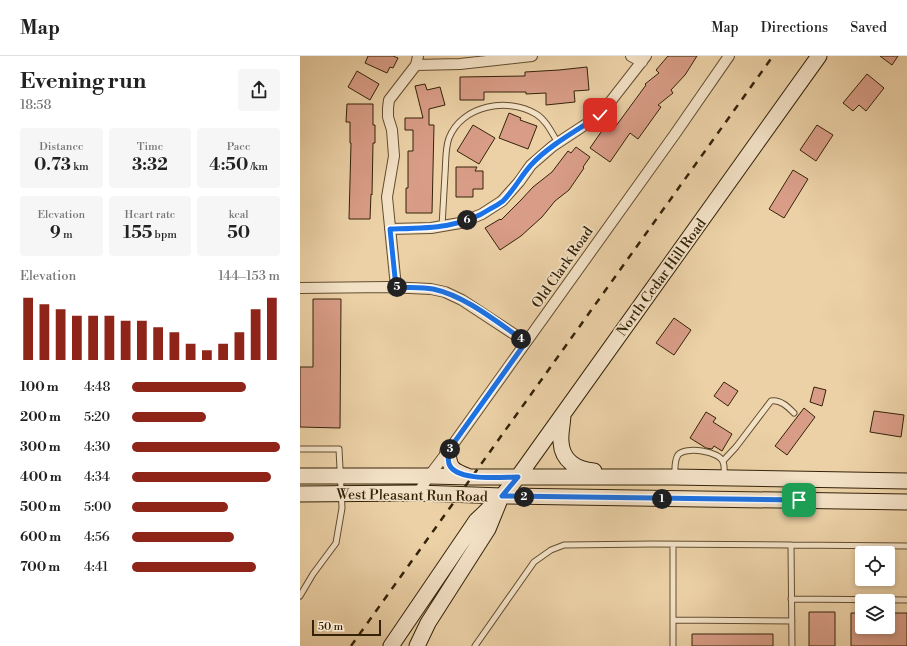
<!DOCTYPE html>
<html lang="en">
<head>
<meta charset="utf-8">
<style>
	:root { --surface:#fff; --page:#f6f6f6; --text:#222; --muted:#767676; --line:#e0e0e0; --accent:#8f2418 }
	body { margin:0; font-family:"Libre Bodoni",serif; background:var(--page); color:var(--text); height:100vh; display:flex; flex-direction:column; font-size:15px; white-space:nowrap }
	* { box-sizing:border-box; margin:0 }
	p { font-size:13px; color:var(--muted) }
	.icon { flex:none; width:22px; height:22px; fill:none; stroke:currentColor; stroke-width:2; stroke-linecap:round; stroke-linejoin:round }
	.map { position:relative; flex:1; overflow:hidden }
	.details { display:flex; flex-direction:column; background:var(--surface); width:300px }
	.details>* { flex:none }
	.controls { position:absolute; left:555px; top:490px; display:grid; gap:8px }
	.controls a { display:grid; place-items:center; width:40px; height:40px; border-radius:4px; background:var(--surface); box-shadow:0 2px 6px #0003; font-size:20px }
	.scale { position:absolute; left:12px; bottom:10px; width:69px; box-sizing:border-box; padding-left:4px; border:2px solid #342309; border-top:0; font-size:11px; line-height:14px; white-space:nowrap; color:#342309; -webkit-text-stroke:3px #f3e1c6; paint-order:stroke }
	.pin { position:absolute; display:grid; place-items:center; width:34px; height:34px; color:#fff; margin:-17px; border-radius:8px; box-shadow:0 2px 6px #0006 }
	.km { position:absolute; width:20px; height:20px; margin:-10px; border-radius:50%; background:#222; color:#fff; font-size:11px; line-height:20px; text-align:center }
	.round { display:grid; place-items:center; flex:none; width:42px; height:42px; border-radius:4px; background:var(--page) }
	.summary { display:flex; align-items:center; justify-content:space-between; height:68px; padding:0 20px }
	h1 { font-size:22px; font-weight:800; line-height:30px }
	.metrics { display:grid; grid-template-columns:repeat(3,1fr); gap:6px; height:68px; padding:4px 20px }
	.metrics div { display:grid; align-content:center; border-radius:4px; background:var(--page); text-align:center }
	.metrics b { font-size:17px; font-weight:800 }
	.metrics small { font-size:11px; font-weight:400 }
	.metrics p { font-size:11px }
	.chart { height:112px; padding:8px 20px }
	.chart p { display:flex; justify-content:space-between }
	.chart svg { width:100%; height:72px; margin-top:4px; stroke:var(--accent); stroke-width:6 }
	ul { padding:0 20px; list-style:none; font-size:13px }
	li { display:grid; grid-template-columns:64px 48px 1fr; align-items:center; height:30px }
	li i { height:10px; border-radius:5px; background:var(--accent) }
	header { display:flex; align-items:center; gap:24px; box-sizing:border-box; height:56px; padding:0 20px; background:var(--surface); border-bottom:1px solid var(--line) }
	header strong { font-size:19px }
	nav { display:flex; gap:22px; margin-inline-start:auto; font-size:14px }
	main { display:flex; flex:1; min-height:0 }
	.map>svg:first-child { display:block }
	.building { fill:#d99d87; stroke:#342309 }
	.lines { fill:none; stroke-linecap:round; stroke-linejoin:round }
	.lane-casing { stroke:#624e30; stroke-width:7 }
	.street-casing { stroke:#624e30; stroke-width:12 }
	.secondary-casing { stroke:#342309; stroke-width:17 }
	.lane { stroke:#f3e1c6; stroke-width:5 }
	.street { stroke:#f3e1c6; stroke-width:10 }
	.secondary { stroke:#f3e1c6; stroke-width:15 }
	.rail { stroke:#342309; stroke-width:2.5; stroke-dasharray:7 7; stroke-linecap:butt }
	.route-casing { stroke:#fff; stroke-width:8 }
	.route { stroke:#1a73e8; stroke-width:5 }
	.labels { text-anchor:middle; stroke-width:3.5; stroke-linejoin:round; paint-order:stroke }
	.street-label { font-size:14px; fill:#342309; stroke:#f3e1c6 }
</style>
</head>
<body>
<header>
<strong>Map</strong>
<nav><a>Map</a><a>Directions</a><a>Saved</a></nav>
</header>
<main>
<section class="details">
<div class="summary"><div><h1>Evening run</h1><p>18:58</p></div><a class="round"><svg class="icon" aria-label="share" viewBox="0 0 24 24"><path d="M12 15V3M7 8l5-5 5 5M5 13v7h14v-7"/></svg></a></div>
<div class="metrics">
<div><p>Distance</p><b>0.73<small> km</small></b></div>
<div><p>Time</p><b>3:32</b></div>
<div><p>Pace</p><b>4:50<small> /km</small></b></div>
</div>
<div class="metrics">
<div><p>Elevation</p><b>9<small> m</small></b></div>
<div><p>Heart rate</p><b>155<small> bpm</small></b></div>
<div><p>kcal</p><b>50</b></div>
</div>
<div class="chart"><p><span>Elevation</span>144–153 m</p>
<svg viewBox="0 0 160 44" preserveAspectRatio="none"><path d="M5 44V6M15 44V10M25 44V13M35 44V17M45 44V17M55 44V17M65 44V20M75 44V20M85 44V24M95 44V27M105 44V34M115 44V38M125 44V34M135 44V27M145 44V13M155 44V6"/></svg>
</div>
<ul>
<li><b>100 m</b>4:48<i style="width:77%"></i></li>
<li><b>200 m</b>5:20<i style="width:50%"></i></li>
<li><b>300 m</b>4:30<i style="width:100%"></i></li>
<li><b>400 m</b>4:34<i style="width:94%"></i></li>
<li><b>500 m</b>5:00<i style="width:65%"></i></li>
<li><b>600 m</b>4:56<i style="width:69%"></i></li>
<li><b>700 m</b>4:41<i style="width:84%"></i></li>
</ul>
</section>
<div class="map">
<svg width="607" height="590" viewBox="0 0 607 590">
	<rect width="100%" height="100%" fill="#ecd1a7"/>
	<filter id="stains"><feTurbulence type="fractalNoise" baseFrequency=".005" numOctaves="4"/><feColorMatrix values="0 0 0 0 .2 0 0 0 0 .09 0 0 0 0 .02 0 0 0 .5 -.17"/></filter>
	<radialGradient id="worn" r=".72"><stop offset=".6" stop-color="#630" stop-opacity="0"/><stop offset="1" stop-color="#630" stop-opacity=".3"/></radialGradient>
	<path class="building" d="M68,0H93L98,2L93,12L90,11L87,17L65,7Z
		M368,0H397L385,19L371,34L373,37L358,49L361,51L338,83L330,77L310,106L290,92L306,69L313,74L346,29L345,28L359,17L356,14Z
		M580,0H598L592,9Z
		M287,11L289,34L274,35L275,46L246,49V37L226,38V36H184V44H160V21L225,20V16L259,14Z
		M57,15L79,28L70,44L48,31Z
		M567,18L584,32L566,55L559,49L553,55L543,47Z
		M125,28L127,34L140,31L145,49L129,53V69H134L132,157H106V132H108V95H113V74H105V62H123L115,30Z
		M47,48H73V69H75V87H73L72,139L71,138L70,163H49L51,87H50V66H46Z
		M209,57L221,62L220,64L237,70L228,93L199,82Z
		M173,69L195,82L179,108L157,95Z
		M517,69L533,79L516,105L500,94Z
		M276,91L290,101L283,111L284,112L269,134L255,145L242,161L221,180L200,194L185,172L200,163L201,164L221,144L233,131L252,116L268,95L271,97Z
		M156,111H177L175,115H183V133H173V141H156Z
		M493,114L508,123L484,162L469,153Z
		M13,243H41L40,372L0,371V311H13Z
		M374,262L391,274L374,299L356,287Z
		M424,326L438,335L428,350L414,340Z
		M514,331L526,334L522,350L510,346Z
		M504,352L515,361L487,399L475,390Z
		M574,355L604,359L601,381L570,376Z
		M406,356L416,362L413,366L432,378L422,395L414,390L412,393L406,392L390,382Z
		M509,556H535V590H509Z
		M551,557H562V571H588V557H607V590H551Z
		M392,578H473V590H392Z"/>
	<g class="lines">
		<defs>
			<path id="lane" d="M142,170C143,153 144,136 145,118C146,106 145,93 149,82C162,49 208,41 236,58C246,64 252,77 258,87
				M0,393H39L42,452L36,487L13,518L0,540
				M423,405L436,391L471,345C480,343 488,351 494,357
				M375,420C375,413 374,405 378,399C385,390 420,395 423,406C425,410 424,417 424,421
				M373,489V590
				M491,489L492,590
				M491,543L607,544
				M373,564L492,565
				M175,590L234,506L251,494L264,489L353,488L607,490"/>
			<path id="street" d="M331,0L342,6
				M116,9L160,8L232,0
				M90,173L131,172L160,167L182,158L202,145L219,126L231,109L253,90L300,59L346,0
				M96,231L87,141L94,100L92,74L88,61V52L89,44L116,9L118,0
				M0,232L88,231L131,233L145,236L162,244L226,286
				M118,437L129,420L154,387L375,78L429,0"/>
			<path id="secondary" d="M263,358C263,367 260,377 261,386C262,405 277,414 294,415
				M148,395C149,412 152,414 167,420
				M0,420H129L172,421H373L607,425
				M0,438L118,437L202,440L607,446
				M91,590L176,465L202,440L218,421L519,0
				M117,590L128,567L188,473L199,446"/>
		</defs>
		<use href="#lane" class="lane-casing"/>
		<use href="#street" class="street-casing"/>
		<use href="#secondary" class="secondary-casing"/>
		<use href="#lane" class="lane"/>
		<use href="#street" class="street"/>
		<use href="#secondary" class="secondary"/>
		<path class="rail" d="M51,590L473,0"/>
	</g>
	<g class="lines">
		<defs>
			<path id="route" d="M300,59C279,73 248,90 231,109C221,120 214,134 203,145C199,148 194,151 190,153C160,173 125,172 90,173L96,231C108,232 121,231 133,233C166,240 198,267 226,286L148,395C148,399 148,404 149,408C156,426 202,421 218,421L202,440L499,444"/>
		</defs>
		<use href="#route" class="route-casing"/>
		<use href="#route" class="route"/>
	</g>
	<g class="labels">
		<g class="street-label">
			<text transform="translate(262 211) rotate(-55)" y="5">Old Clark Road</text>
			<text transform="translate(361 221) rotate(-54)" y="5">North Cedar Hill Road</text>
			<text transform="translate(112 439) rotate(1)" y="5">West Pleasant Run Road</text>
		</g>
	</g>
	<rect width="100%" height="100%" filter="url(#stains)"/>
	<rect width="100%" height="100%" fill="url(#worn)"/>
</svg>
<div class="controls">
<a><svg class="icon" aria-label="locate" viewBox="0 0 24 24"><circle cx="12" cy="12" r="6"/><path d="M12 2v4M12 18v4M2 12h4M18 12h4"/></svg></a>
<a><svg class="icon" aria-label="layers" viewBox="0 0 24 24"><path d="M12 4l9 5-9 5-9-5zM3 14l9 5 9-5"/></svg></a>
</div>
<div class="scale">50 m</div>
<div class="pin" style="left:499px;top:444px;background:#1e9e55"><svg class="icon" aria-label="arrive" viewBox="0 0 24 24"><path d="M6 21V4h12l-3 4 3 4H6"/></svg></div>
<div class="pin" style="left:300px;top:59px;background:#d93025"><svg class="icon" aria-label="check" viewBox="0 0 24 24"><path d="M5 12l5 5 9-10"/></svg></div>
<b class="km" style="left:362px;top:443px">1</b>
<b class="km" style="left:224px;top:441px">2</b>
<b class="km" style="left:150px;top:393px">3</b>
<b class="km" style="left:221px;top:283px">4</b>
<b class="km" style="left:97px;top:231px">5</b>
<b class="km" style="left:167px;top:164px">6</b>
</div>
</main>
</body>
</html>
